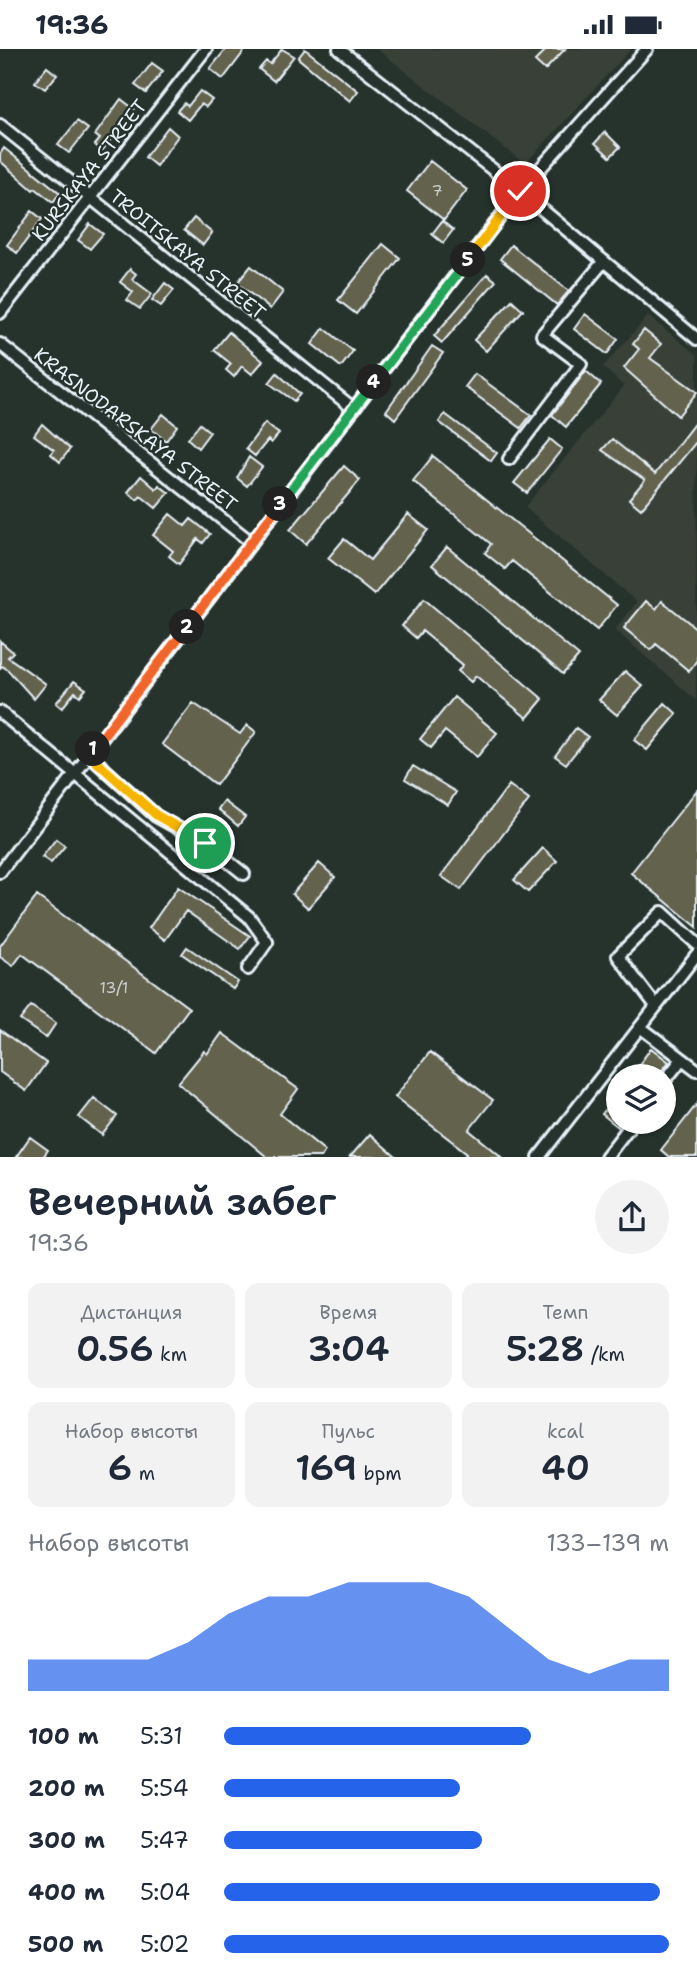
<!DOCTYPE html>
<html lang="ru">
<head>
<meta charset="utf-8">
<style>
	:root { --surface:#fff; --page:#f2f2f3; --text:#1f2937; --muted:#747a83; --accent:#2563eb }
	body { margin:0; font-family:"Shantell Sans",sans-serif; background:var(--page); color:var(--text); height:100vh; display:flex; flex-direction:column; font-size:26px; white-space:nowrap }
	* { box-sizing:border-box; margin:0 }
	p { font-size:23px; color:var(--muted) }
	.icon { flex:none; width:38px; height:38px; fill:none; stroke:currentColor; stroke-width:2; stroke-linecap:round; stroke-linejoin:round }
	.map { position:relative; height:1108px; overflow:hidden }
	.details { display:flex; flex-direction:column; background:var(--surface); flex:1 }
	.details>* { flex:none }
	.fabs { position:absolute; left:606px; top:1015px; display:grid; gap:14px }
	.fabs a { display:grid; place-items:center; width:70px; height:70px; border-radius:50%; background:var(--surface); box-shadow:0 2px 5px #0004; font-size:35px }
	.pin { position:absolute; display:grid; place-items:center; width:60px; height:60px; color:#fff; margin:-30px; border:4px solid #fff; border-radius:50%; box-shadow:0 2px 7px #0007 }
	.km { position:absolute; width:35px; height:35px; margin:-18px; border-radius:50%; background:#222; color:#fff; font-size:19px; line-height:35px; text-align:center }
	.round { display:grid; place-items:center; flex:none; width:74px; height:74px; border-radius:37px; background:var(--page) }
	.head { display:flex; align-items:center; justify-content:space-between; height:119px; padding:0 28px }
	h1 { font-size:38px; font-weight:600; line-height:52px }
	.figures { display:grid; grid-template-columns:repeat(3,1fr); gap:10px; height:119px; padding:7px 28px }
	.figures div { display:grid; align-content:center; border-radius:14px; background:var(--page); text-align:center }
	.figures b { font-size:35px; font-weight:600 }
	.figures small { font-size:19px; font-weight:400 }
	.figures p { font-size:19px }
	.chart { height:196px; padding:14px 28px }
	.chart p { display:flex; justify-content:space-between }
	.chart svg { width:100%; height:126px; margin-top:7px; fill:var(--accent); opacity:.7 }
	ul { padding:0 28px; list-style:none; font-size:23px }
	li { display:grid; grid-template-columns:112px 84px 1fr; align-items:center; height:52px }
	li i { height:18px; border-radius:9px; background:var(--accent) }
	.status { display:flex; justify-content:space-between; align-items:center; height:49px; padding:0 35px; background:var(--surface); direction:ltr }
	.status svg { height:19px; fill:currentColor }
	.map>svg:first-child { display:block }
	.built { fill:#394137 }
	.building { fill:#64624e; stroke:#e8f1f8; stroke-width:2 }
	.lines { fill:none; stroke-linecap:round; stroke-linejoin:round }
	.minor-casing { stroke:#e8f1f8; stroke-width:16 }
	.minor { stroke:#26332d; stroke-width:10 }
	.split-1-casing { stroke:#fff; stroke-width:14 }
	.split-2-casing { stroke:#fff; stroke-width:14 }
	.split-3-casing { stroke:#fff; stroke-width:14 }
	.split-4-casing { stroke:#fff; stroke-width:14 }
	.split-5-casing { stroke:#fff; stroke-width:14 }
	.split-6-casing { stroke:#fff; stroke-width:14 }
	.split-1 { stroke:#f5b400; stroke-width:9 }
	.split-2 { stroke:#f0652b; stroke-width:9 }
	.split-3 { stroke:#f0652b; stroke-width:9 }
	.split-4 { stroke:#22a559; stroke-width:9 }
	.split-5 { stroke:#22a559; stroke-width:9 }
	.split-6 { stroke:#f5b400; stroke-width:9 }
	.labels { text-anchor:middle; stroke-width:5; stroke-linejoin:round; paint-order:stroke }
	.number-label { font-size:16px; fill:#c7cdce }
	.street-label { font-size:19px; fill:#e8f1f8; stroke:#26332d }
</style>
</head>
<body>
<div class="status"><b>19:36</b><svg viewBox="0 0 49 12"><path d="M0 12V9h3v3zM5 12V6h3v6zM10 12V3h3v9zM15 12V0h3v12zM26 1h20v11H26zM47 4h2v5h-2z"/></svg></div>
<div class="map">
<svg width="697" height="1108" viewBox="0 0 697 1108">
	<rect width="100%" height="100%" fill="#26332d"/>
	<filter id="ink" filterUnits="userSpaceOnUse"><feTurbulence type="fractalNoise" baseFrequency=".0143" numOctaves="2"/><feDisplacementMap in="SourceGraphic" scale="14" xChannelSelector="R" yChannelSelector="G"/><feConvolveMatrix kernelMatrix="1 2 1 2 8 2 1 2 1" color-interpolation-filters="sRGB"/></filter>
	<g filter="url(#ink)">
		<path class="built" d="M377,0H631L525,115Z
			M648,267L697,306L696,651L615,581L637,553L525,458L624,337L603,318Z"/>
		<path class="building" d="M226,0H246L223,30L210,20Z
			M282,0L294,7L274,32L259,20L266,12L270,15Z
			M305,0L358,42L350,52L298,9Z
			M547,0H565L545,21L535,12Z
			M152,14L163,22L146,44L135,36Z
			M47,18L57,26L45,40L35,33Z
			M200,42L212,51L206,58L201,55L188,71L177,62L184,54L188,57Z
			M121,50L134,60L102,102L95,96L100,90L95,86Z
			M77,72L88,80L69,104L58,96Z
			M168,78L178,87L156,117L145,108Z
			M605,83L620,98L610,108L595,94Z
			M4,99L60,144L53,153L35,139L33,141L0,112V105Z
			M430,112L467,141L444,171L407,142Z
			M32,162L42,170L17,204L7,196Z
			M194,169L212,184L203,196L184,181Z
			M442,172L453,181L443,194L432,185Z
			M90,175L103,185L90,200L78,191Z
			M383,195L400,209L356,265L338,251Z
			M511,196L569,242L557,256L500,210Z
			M251,217L283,243L270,260L237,234Z
			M130,220L136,225L132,230L152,245L140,260L127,251L133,243L120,233Z
			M487,225L496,232L442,294L434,287Z
			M165,234L174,241L161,257L152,251Z
			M512,251L523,261L486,302L474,291Z
			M585,265L618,290L607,305L574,280Z
			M324,279L353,302L341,318L312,295Z
			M644,281L661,295L650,309L697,343L678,367L624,319L639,300L633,295Z
			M229,283L263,312L252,325L242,317L234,328L226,321L231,315L214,301Z
			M432,297L443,304L395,370L386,362Z
			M586,322L601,335L566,378L552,366Z
			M277,324L300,345L294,352L269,334Z
			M475,325L531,366L521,379L465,338Z
			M163,365L177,377L166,392L151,380Z
			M445,365L497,404L491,412L439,373Z
			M697,371V392L641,460L629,450L645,431L602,401L612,390L655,425Z
			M265,374L279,385L271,394L268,391L255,407L246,400Z
			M42,375L70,400L60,413L51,405L54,401L34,386Z
			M200,375L210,383L198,399L188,390Z
			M550,390L562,400L527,444L514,434Z
			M433,407L617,556L597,581L512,512L505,520L485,504L491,495L413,432Z
			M249,408L262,418L247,437L237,429Z
			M344,417L360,431L306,495L290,481Z
			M141,427L156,440L159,436L169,444L156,459L141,447L137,451L128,443Z
			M170,465L185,477L191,470L210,485L203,494L198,490L179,515L169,507L173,502L153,486Z
			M408,465L428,481L374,546L328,509L344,490L370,511Z
			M447,498L579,607L563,625L432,516Z
			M424,550L543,650L527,669L476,627L471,633L458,622L463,616L422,582L416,589L402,577Z
			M646,552L656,560L662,552L697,580V611L689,622L656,595L651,601L624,579Z
			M0,592L13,603L8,608L46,635L34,650L8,621L2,617L0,619Z
			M625,622L643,637L617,666L599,651Z
			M74,632L86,640L80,647L75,643L62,659L56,654Z
			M454,648L497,684L477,708L445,682L431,699L420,690Z
			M193,654L240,685L247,676L256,683L216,736L162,695Z
			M665,654L677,665L647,701L634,691Z
			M576,679L588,688L566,715L555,707Z
			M413,717L456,743L448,756L405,730Z
			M509,736L529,751L461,841L441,827Z
			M697,741V878L631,824Z
			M224,752L245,768L238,777L218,760Z
			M56,790L65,797L51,814L42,808Z
			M543,799L557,812L528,843L514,831Z
			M319,814L335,828L308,859L292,845Z
			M178,838L250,887L240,900L186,862L165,891L149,879Z
			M37,847L189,959L156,1004L22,905L13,917L0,908V897Z
			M187,898L238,933L233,940L182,905Z
			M31,957L56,974L46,989L20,971Z
			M0,981L46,1014L26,1042L0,1023Z
			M222,984L298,1040L280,1065L325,1102L321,1108H267L178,1034L204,1002L207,1005Z
			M651,999L669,1013L657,1027H631Z
			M430,1003L493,1051L469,1081L502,1108H464L467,1104L395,1048Z
			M618,1044V1078L602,1065Z
			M94,1049L117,1067L102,1086L79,1068Z
			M697,1055V1108H669L661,1101Z
			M370,1085L396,1108H350Z
			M30,1088L48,1101L43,1108H16Z"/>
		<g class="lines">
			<defs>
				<path id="minor" d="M339,0L520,142L697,290
					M0,76L354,360
					M0,264L206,0
					M0,295L251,493
					M509,410L581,315L542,286L604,212
					M0,663L249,868L267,893L248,920
					M89,706L156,767L205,794L244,825
					M0,823L520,142L647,0
					M656,957L618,907L662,863L697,895
					M640,978L697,1021
					M663,1034L682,1010
					M539,1108L697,905
					M606,1108L633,1073"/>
			</defs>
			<use href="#minor" class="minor-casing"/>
			<use href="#minor" class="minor"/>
		</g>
	</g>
	<g class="lines" filter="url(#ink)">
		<defs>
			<path id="split-1" d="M93,700L89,706L156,766L205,794"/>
			<path id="split-2" d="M93,700L187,578"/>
			<path id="split-3" d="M187,578L280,455"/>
			<path id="split-4" d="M280,455L374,333"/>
			<path id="split-5" d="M374,333L468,211"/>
			<path id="split-6" d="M468,211L520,142"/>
		</defs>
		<use href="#split-1" class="split-1-casing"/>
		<use href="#split-2" class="split-2-casing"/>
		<use href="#split-3" class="split-3-casing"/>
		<use href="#split-4" class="split-4-casing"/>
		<use href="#split-5" class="split-5-casing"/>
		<use href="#split-6" class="split-6-casing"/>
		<use href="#split-1" class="split-1"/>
		<use href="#split-2" class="split-2"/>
		<use href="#split-3" class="split-3"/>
		<use href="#split-4" class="split-4"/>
		<use href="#split-5" class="split-5"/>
		<use href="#split-6" class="split-6"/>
	</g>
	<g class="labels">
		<g class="number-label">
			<text x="437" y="147">7</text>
			<text x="114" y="944">13/1</text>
		</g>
		<g class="street-label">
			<text transform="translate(89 121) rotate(-52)" y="7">KURSKAYA STREET</text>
			<text transform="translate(188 205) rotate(39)" y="7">TROITSKAYA STREET</text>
			<text transform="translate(136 380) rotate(38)" y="7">KRASNODARSKAYA STREET</text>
		</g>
	</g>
</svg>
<div class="fabs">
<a><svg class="icon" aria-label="layers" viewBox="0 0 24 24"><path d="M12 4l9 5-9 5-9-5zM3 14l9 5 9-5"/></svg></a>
</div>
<div class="pin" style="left:205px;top:794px;background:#1e9e55"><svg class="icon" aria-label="arrive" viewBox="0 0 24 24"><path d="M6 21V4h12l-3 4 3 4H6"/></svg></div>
<div class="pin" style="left:520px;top:142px;background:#d93025"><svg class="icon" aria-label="check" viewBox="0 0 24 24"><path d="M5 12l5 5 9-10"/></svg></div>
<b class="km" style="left:93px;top:700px">1</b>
<b class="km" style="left:187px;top:578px">2</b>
<b class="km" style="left:280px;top:455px">3</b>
<b class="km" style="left:374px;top:333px">4</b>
<b class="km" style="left:468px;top:211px">5</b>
</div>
<section class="details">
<div class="head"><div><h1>Вечерний забег</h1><p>19:36</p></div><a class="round"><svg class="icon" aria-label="share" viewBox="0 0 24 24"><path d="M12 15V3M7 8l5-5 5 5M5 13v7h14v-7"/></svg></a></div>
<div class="figures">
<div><p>Дистанция</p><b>0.56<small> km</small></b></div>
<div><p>Время</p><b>3:04</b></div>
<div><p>Темп</p><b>5:28<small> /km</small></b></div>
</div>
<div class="figures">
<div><p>Набор высоты</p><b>6<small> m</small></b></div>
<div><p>Пульс</p><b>169<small> bpm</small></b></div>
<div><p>kcal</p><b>40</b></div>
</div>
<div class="chart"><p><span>Набор высоты</span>133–139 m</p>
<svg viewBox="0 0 160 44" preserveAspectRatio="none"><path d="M0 44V33L10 33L20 33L30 33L40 27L50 17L60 11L70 11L80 6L90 6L100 6L110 11L120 22L130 33L140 38L150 33L160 33V44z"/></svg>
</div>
<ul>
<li><b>100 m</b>5:31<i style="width:69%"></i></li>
<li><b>200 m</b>5:54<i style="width:53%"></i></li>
<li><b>300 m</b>5:47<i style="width:58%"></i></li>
<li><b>400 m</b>5:04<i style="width:98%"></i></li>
<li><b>500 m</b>5:02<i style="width:100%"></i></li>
</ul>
</section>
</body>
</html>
